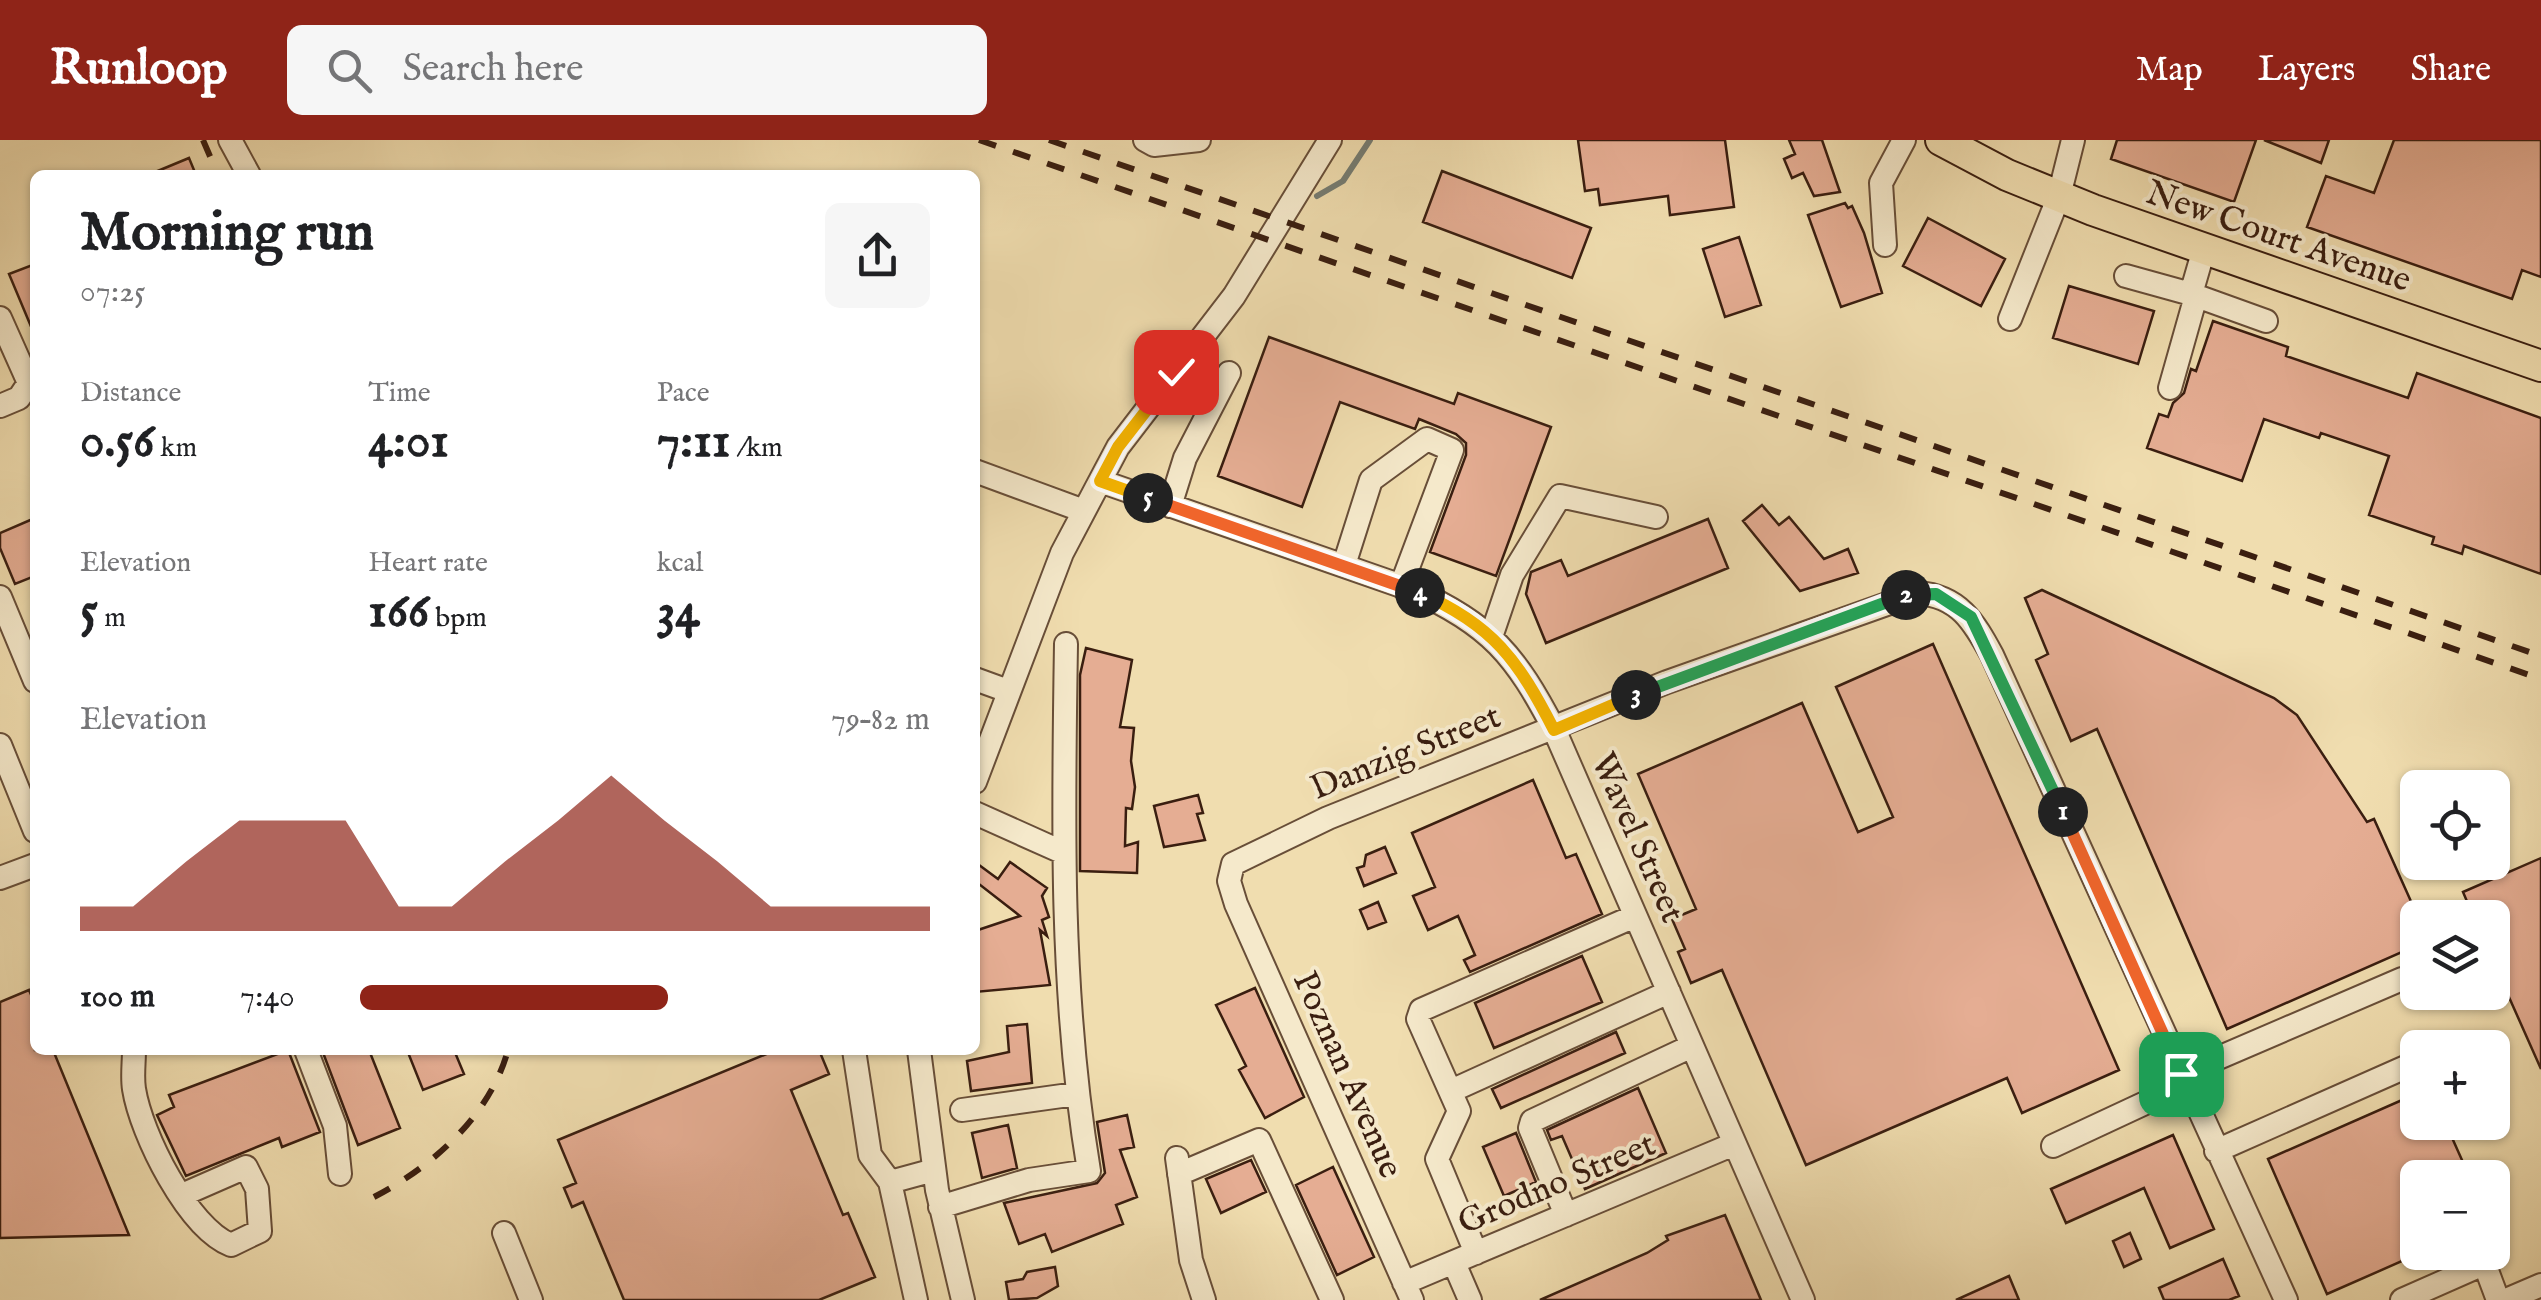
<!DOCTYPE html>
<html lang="en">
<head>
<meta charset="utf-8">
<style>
	:root { --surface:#fff; --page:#f6f6f6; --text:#202124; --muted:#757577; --accent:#8f2418 }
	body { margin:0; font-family:"IM FELL English",serif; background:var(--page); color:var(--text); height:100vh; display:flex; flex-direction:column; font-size:38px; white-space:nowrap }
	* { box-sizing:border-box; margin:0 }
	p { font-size:32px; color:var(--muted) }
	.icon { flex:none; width:55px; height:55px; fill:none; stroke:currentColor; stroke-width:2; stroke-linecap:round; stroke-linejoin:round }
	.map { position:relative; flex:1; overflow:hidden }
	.details { position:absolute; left:30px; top:30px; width:950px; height:885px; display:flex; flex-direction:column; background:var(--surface); border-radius:15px; box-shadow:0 2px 8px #0004 }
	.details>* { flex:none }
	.buttons { position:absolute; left:2400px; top:630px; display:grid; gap:20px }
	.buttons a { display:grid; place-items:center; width:110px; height:110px; border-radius:15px; background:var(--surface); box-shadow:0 2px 8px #0004; font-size:50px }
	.pin { position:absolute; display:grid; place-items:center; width:85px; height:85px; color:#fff; margin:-42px; border-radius:20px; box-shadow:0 5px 15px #0006 }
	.km { position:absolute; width:50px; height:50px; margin:-25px; border-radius:50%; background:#222; color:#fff; font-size:28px; line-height:50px; text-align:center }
	.round { display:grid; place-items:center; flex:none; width:105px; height:105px; border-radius:15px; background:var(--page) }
	.head { display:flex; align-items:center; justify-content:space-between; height:170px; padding:0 50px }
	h1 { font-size:55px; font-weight:800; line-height:75px }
	.figures { display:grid; grid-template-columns:repeat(3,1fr); gap:15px; height:170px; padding:10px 50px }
	.figures div { display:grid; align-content:center }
	.figures b { font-size:50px; font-weight:800 }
	.figures small { font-size:28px; font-weight:400 }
	.figures p { font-size:28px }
	.chart { height:280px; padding:20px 50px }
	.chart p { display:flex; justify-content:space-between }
	.chart svg { width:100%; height:180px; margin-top:10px; fill:var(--accent); opacity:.7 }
	ul { padding:0 50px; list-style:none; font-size:32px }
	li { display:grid; grid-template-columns:160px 120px 1fr; align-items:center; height:75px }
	li i { height:25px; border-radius:12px; background:var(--accent) }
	header { display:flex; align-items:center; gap:60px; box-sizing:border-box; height:140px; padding:0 50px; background:var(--accent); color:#fff }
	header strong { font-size:48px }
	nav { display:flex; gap:55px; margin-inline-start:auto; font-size:35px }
	.search { width:700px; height:90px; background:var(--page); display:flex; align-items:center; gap:25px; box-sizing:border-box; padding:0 35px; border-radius:15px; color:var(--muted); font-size:38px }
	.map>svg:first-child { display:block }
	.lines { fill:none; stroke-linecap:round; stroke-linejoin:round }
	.stream { stroke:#757c72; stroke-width:6 }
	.building { fill:#e5ad93; stroke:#3a1e10; stroke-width:2.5 }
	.minor-casing { stroke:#684e38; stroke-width:26 }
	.major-casing { stroke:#3a1e10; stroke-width:34 }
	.minor { stroke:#f5e9cb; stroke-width:22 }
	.major { stroke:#f0ddaf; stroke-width:30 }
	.rail { stroke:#3a1e10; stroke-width:6; stroke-dasharray:18 18; stroke-linecap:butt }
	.split-1-casing { stroke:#fff; stroke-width:20 }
	.split-2-casing { stroke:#fff; stroke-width:20 }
	.split-3-casing { stroke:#fff; stroke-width:20 }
	.split-4-casing { stroke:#fff; stroke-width:20 }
	.split-5-casing { stroke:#fff; stroke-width:20 }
	.split-6-casing { stroke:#fff; stroke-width:20 }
	.split-1 { stroke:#f0652b; stroke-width:12 }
	.split-2 { stroke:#22a559; stroke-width:12 }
	.split-3 { stroke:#22a559; stroke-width:12 }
	.split-4 { stroke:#f5b400; stroke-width:12 }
	.split-5 { stroke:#f0652b; stroke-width:12 }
	.split-6 { stroke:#f5b400; stroke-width:12 }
	.labels { text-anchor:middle; stroke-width:8; stroke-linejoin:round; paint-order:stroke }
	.street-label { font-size:35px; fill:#3a1e10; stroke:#f5e9cb }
</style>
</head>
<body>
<header>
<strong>Runloop</strong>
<div class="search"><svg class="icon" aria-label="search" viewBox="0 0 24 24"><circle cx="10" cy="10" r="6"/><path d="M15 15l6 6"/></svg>Search here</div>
<nav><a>Map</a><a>Layers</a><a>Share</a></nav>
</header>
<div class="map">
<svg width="2541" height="1160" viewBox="0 0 2541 1160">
	<rect width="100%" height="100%" fill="#f0ddaf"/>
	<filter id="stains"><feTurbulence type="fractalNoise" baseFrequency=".002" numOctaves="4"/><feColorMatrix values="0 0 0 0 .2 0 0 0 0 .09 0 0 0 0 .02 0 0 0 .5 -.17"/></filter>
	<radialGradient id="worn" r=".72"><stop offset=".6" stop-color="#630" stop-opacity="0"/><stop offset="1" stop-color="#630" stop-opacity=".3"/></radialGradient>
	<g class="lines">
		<path class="stream" d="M1317,56L1343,41L1370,0"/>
	</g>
	<path class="building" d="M1578,0H1725L1734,67L1670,75L1668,56L1600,65L1598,49L1585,51Z
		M1789,0H1822L1840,52L1814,56L1803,33L1792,38L1784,19L1795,14Z
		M2117,0H2256L2234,62L2111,19Z
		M2264,0H2329L2321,23Z
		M2394,0H2541V137L2522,130L2512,159L2307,87L2326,36L2374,53Z
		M189,18L196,35H148Z
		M1442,31L1591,88L1572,138L1423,82Z
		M1845,63L1848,68L1852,66L1864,93L1882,153L1841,167L1808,75Z
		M1928,78L2005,119L1981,166L1903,126Z
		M1739,97L1761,165L1725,177L1703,109Z
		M35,124V196L9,134Z
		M2069,146L2154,171L2138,224L2053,198Z
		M2213,181L2288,207L2286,216L2408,258L2417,233L2541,278V434L2464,406L2462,414L2432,404L2434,397L2369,375L2389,316L2321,293L2319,298L2264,279L2242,341L2147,308L2159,274L2168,277L2173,263L2184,253L2191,229L2196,231Z
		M1269,197L1454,264L1458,253L1551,287L1496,436L1430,412L1466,315V303L1456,294L1419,279L1415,289L1340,262L1302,367L1218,336Z
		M1762,365L1779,385L1789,377L1824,419L1848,409L1858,433L1800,451L1743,381Z
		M35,378V436L15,444L0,408V393Z
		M1708,379L1728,428L1546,503L1526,454L1531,432L1561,420L1568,436Z
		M2042,450L2274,558L2297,575L2367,682L2374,679L2418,777V805L2227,889L2097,589L2071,601L2036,520L2048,514L2025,458Z
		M1933,504L2119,930L2022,973L2007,938L1806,1025L1722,830L1691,843L1678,812L1685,809L1672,779L1696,769L1638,634L1802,563L1858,692L1893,677L1836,547Z
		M1086,508L1132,520L1120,587L1134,588L1131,621L1135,647L1132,669L1126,668L1125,706L1138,702L1137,733L1080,731V535Z
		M1533,640L1566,718L1576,714L1602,774L1470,832L1464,820L1475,815L1458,776L1428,790L1413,756L1435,747L1412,693Z
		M1198,655L1203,673L1197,674L1205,700L1164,707L1154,666Z
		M1385,707L1396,733L1364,746L1357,728L1364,726L1366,715Z
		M2541,718V929L2492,819V778H2474L2463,752Z
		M975,722L998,739L1010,722L1047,748L1042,756L1049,777L1042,780L1047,796L1040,790L1050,845L975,852V791L1020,776L975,741Z
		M1378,762L1386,782L1368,789L1360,770Z
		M1582,816L1602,862L1494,908L1475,863Z
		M1255,848L1304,957L1265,978L1239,930L1246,926L1216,865Z
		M29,850L35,864V910H53L129,1095L0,1098V862Z
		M1027,884L1032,943L971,951L967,921L1009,912L1007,886Z
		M1616,892L1625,913L1501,968L1492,949Z
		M288,910L320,992L282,1007L279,998L186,1036L157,975L174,967L169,955Z
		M322,910H369L400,988L358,1005Z
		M407,910H454L464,934L423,950Z
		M776,910H819L829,934L791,950L843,1075L848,1073L875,1137L819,1160H624L583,1062L572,1067L564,1048L576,1043L558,1000Z
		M1638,948L1666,1013L1585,1049L1562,996L1551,1000L1547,990Z
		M2418,953V982H2445L2470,1038H2418V1114L2327,1154L2268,1019Z
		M1127,975L1134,1007L1120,1010L1137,1057L1116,1065L1123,1084L1052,1112L1045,1094L1019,1104L1004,1063L1097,1043L1105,1033L1097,982Z
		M1008,985L1017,1028L982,1038L972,993Z
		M1516,993L1536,1042L1504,1056L1483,1007Z
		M2173,995L2214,1089L2170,1108L2144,1048L2066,1083L2051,1049Z
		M1251,1020L1266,1052L1221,1073L1206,1039Z
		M1333,1027L1374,1117L1337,1135L1296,1045Z
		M1725,1075L1761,1160H1540L1647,1113L1668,1100L1666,1096Z
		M2130,1093L2141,1119L2124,1127L2113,1101Z
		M2223,1119L2239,1156L2229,1160H2164L2159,1148Z
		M1055,1127L1058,1146L1037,1158L1009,1160L1006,1142L1023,1139L1027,1132Z
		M2009,1136L2019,1160H1956Z"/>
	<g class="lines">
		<defs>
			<path id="minor" d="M230,0L249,35
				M1145,0L1154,5L1199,0
				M1885,105L1881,43L1904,0
				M2126,136L2191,154L2204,109
				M2191,154L2266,181
				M0,178L29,243L19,258L0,266
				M2010,179L2059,56L2073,0
				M2170,248L2196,156
				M975,331L1084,371
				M1100,341L1413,450C1490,484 1516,516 1554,589L1803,1160
				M1170,366L1185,318L1229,233
				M1344,425L1371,340L1427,299L1452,310L1401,446
				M0,457L35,541
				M1492,494L1512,435L1560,356L1656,377
				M975,539L1008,551
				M0,605L35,691
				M975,642L1062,413L1100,341L1118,307L1234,156L1330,0
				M975,673L1062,712
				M0,738L35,725
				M134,910C134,923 132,937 134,949C141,994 188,1088 231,1105L260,1091L257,1049L246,1027L182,1055
				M306,910L335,986L340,1034
				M854,910L870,1015L890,1042L934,1030
				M919,910L937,1050L963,1160
				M2181,934L2402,839
				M1451,951L1669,852
				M962,970L1076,954
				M2053,1006L2186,944
				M2216,1011L2408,926
				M1177,1018L1191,1120L1204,1160
				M1179,1034L1259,1000L1332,1160
				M890,1042L916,1160
				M940,1067L1029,1040L1089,1031C1060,857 1063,680 1066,504
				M1566,1075L1530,988L1532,981L1692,906
				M504,1093L531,1160
				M1476,1113L1437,1019L1459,971L1418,879L1421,870L1635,776
				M1454,1123L1470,1160
				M1404,1143L1734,1004
				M1412,1160L1236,764L1229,741L1233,724L1328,678L1667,542L1918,453C1959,456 1974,482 1992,515L2286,1160
				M2402,1160L2479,1126L2486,1128L2498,1160
				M2506,1160L2541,1145"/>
			<path id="major" d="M1941,0L2007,35L2093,70L2541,226"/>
		</defs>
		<use href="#minor" class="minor-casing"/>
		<use href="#major" class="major-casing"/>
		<use href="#minor" class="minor"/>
		<use href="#major" class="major"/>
		<path class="rail" d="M203,0L218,35
			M979,0L2541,539
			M1049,0L2541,516
			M374,1057C432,1027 490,976 508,910"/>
	</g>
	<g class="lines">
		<defs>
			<path id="split-1" d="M2063,672L2181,934"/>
			<path id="split-2" d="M1906,455L1936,454L1971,477L2063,672"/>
			<path id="split-3" d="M1636,555L1906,455"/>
			<path id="split-4" d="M1420,453C1493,485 1518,520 1554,590L1636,555"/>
			<path id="split-5" d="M1148,358L1420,453"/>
			<path id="split-6" d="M1148,358L1100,341L1118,307L1176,232"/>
		</defs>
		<use href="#split-1" class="split-1-casing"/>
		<use href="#split-2" class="split-2-casing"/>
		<use href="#split-3" class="split-3-casing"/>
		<use href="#split-4" class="split-4-casing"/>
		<use href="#split-5" class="split-5-casing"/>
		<use href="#split-6" class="split-6-casing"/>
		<use href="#split-1" class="split-1"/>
		<use href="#split-2" class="split-2"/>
		<use href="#split-3" class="split-3"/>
		<use href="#split-4" class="split-4"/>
		<use href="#split-5" class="split-5"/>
		<use href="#split-6" class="split-6"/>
	</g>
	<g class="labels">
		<g class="street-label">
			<text transform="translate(2279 95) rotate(19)" y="12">New Court Avenue</text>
			<text transform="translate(1405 611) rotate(-22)" y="12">Danzig Street</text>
			<text transform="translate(1639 697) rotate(66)" y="12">Wavel Street</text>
			<text transform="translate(1349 934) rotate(66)" y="12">Poznan Avenue</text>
			<text transform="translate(1556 1042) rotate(-23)" y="12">Grodno Street</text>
		</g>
	</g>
	<rect width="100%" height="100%" filter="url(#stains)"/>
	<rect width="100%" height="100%" fill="url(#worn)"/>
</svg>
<div class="buttons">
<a><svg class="icon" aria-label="locate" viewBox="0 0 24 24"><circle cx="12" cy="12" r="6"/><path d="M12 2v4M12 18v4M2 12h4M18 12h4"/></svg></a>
<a><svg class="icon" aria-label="layers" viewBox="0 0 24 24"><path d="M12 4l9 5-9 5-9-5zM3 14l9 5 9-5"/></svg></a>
<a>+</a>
<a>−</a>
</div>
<div class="pin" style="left:2181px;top:934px;background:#1e9e55"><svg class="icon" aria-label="arrive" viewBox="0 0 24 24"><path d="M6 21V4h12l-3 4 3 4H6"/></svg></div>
<div class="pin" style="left:1176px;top:232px;background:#d93025"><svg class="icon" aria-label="check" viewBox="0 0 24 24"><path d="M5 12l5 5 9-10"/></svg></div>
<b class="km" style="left:2063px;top:672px">1</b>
<b class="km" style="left:1906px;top:455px">2</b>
<b class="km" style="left:1636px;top:555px">3</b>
<b class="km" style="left:1420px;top:453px">4</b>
<b class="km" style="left:1148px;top:358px">5</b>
<section class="details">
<div class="head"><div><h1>Morning run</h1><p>07:25</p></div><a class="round"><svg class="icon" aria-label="share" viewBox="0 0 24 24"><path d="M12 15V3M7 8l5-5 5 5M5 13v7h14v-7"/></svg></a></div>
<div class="figures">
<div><p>Distance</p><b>0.56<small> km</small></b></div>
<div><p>Time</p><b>4:01</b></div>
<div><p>Pace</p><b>7:11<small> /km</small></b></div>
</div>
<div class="figures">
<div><p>Elevation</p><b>5<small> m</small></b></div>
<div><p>Heart rate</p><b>166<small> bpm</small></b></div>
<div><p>kcal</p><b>34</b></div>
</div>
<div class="chart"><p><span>Elevation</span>79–82 m</p>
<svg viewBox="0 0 160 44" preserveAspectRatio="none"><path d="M0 44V38L10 38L20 27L30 17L40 17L50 17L60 38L70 38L80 27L90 17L100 6L110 17L120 27L130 38L140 38L150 38L160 38V44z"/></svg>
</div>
<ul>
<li><b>100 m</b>7:40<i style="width:54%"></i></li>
</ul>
</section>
</div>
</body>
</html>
